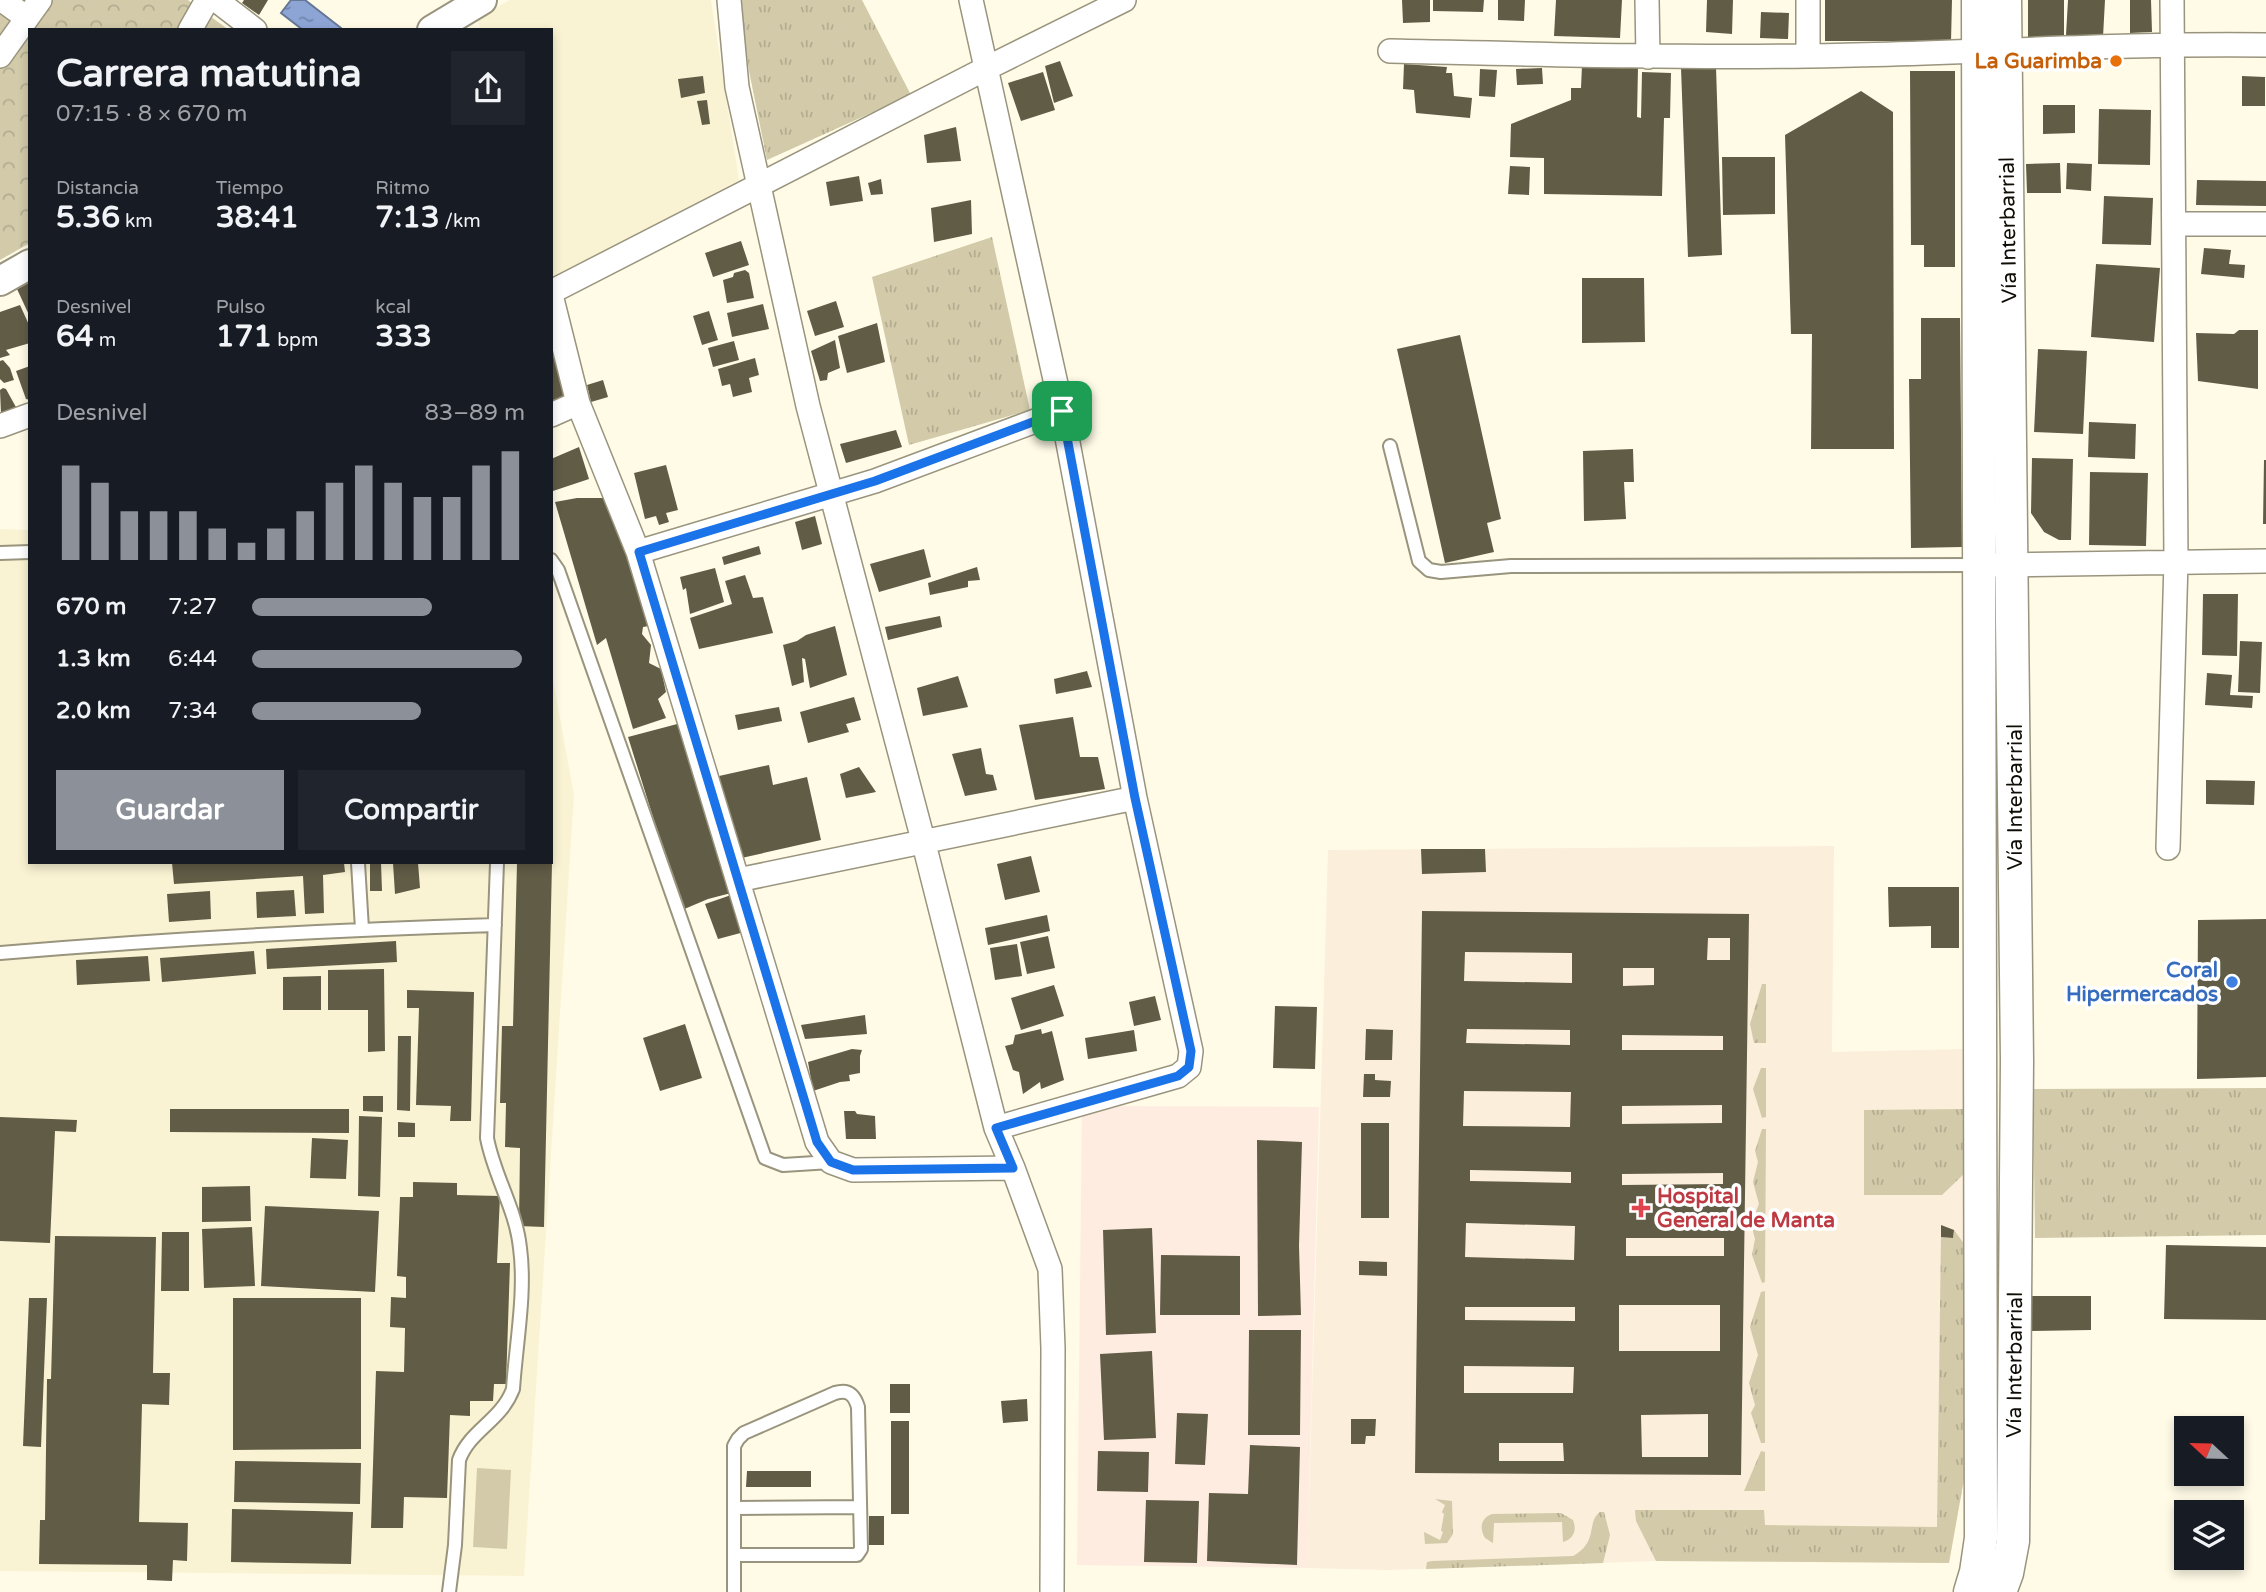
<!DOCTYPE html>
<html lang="es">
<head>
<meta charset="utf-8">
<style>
	:root { --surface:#171b24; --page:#20242c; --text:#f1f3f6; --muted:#9ea1a6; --accent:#8c9099 }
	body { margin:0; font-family:"Varela Round",sans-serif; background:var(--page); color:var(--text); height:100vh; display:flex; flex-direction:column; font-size:26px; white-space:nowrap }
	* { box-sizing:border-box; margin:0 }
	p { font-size:23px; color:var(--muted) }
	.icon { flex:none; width:38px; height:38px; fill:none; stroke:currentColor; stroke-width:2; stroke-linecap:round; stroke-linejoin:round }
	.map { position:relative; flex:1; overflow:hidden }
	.side { position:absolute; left:28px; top:28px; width:525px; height:836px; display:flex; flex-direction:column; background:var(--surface); border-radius:0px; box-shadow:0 4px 10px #0003 }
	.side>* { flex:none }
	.needle { width:46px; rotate:292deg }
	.tools { position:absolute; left:2174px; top:1416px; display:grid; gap:14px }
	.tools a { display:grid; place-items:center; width:70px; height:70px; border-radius:0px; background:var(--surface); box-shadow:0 4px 10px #0003; font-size:35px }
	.pin { position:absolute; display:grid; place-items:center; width:60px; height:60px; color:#fff; margin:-30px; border-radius:14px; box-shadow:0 4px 10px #0006 }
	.round { display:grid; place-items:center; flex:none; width:74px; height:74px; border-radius:0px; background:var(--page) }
	.summary { display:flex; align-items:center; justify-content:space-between; height:119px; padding:0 28px }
	h1 { font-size:38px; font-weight:700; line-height:52px }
	.figures { display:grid; grid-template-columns:repeat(3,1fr); gap:10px; height:119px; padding:7px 28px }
	.figures div { display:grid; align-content:center }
	.figures b { font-size:30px; font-weight:700 }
	.figures small { font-size:19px; font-weight:400 }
	.figures p { font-size:19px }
	.chart { height:196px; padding:14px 28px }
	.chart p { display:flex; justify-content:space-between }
	.chart svg { width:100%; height:126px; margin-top:7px; stroke:var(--accent); stroke-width:6 }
	.primary-button { display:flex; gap:14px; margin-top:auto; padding:14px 28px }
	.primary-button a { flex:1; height:80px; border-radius:0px; background:var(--accent); color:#fff; font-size:28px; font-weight:700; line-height:80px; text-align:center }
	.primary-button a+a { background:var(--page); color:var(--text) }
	ul { padding:0 28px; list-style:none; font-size:23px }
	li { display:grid; grid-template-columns:112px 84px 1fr; align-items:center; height:52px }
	li i { height:18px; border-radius:9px; background:var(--accent) }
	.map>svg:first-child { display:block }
	.built { fill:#faf3d3 }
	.education { fill:#feece1 }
	.medical { fill:#fbeeda }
	.grass { fill:url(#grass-tufts) }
	.forest { fill:url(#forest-crowns) }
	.garden { fill:#d2caa9 }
	.water { fill:url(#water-ripples); stroke:#667797; stroke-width:2 }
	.building { fill:#615c46; fill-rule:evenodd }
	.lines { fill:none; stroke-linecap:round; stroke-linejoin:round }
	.service-casing { stroke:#99947d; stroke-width:16 }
	.minor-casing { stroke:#99947d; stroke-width:26 }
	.tertiary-casing { stroke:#99947d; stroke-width:32 }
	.secondary-casing { stroke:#99947d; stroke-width:35 }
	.service { stroke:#fff; stroke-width:12 }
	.minor { stroke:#fff; stroke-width:23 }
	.tertiary { stroke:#fff; stroke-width:28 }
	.secondary { stroke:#fff; stroke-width:32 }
	.route-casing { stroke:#fff; stroke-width:14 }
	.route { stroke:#1a73e8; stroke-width:9 }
	.food-dot { fill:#e8710a; stroke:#fff; stroke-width:2.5 }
	.shop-dot { fill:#3f7fe0; stroke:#fff; stroke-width:2.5 }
	.health-dot { fill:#e0444e; stroke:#fff; stroke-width:2.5 }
	.labels { text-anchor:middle; stroke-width:7; stroke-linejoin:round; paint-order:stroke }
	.food-label { font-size:21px; font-weight:bold; fill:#c56008; stroke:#fff; text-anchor:end }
	.street-label { font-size:21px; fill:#0f0d05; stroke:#fff }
	.shop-label { font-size:21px; font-weight:bold; fill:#366cbe; stroke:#fff; text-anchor:end }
	.health-label { font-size:21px; font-weight:bold; fill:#be3a42; stroke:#fff; text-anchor:start }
</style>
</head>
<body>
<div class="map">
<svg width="2266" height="1592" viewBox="0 0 2266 1592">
	<defs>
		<pattern id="grass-tufts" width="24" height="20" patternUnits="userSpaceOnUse" patternTransform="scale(1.75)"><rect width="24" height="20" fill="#d2caa9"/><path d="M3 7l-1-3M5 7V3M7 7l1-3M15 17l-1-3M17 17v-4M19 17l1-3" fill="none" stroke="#b3ac90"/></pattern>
		<pattern id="forest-crowns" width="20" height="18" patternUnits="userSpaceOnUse" patternTransform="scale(1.75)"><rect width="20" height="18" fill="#d2caa9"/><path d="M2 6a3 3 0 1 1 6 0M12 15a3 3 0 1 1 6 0" fill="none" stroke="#b3ac90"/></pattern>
		<pattern id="water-ripples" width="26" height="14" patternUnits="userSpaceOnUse" patternTransform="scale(1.75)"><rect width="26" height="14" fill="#8ca5d5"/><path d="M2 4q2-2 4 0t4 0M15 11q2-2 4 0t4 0" fill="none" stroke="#7185ab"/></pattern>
	</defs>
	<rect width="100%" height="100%" fill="#fffbe7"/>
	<path class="built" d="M510,0H711L739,180L553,277L551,30H481L477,18Z
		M0,529L30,530V863H551V669L574,795L524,1576L0,1571Z"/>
	<path class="education" d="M1082,1106L1319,1107L1307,1568L1077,1565Z"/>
	<path class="medical" d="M1834,846L1832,1052L1966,1049L1964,1479L1949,1563L1656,1561L1389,1570L1307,1568L1328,850Z"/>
	<path class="grass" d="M739,0H862L911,95L767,160L749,71Z
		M992,237L1030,410L909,445L872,277Z
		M1762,984H1766V1043H1754L1750,1024Z
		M1761,1068H1766V1117L1762,1118L1753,1089Z
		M2266,1088V1235L2035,1238L2033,1089Z
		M1966,1109V1172L1942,1195H1864V1110Z
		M1762,1129H1766L1765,1282L1762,1283L1752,1255L1755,1239L1751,1224L1759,1204L1753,1182L1758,1162L1755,1151Z
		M1954,1230L1965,1245L1964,1479L1949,1563L1656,1561L1636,1521L1635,1510H1764L1765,1525L1937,1527L1941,1237L1953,1238Z
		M1765,1291V1443H1761L1751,1413L1755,1405L1749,1383L1758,1355L1750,1327L1761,1292Z
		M1761,1451L1765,1452V1491H1744Z
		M1435,1499L1452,1501L1453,1534L1447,1543L1425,1544L1424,1532L1440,1540L1443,1532L1441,1531L1444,1514L1442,1512L1445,1505Z
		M1600,1512H1604L1610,1535L1603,1563L1426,1569L1427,1562L1432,1561L1573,1556C1599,1542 1586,1522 1600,1512Z
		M1561,1513L1573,1520C1577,1530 1574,1539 1563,1542L1562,1522L1494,1523L1493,1543L1485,1538C1479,1528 1481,1518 1492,1514Z"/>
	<path class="forest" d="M0,0H188L229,30H30V243L0,260Z"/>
	<path class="garden" d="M477,1468L511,1470L507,1549L473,1547Z"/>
	<path class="water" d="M291,0H305L341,28L340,30H303L281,13Z"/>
	<path class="building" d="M244,0H268L259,15L242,3Z
		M1402,0H1430V22L1403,23Z
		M1433,0H1484L1483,12L1433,11Z
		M1498,0H1525L1524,21L1498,20Z
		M1556,0H1622L1620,38L1554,36Z
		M1707,0H1733L1732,34L1706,32Z
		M1825,0H1952L1951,41H1825Z
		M2028,0H2064V39H2028Z
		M2068,0H2105L2103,37L2066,35Z
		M2130,0H2151L2152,32L2130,33Z
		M1761,12L1789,13L1788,39L1760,38Z
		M1060,61L1073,96L1054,103L1045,66Z
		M1404,64L1447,67L1446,73H1452L1454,96L1472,98L1470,118L1416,113L1414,90L1403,89Z
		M1582,65L1638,67L1637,117L1641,118L1642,72L1671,73L1670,118H1664L1662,196L1544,194V158L1510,157L1511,124L1571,100V88H1581Z
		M1716,67L1722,255L1688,257L1681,68Z
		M1542,68L1543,84L1517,85L1516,69Z
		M1480,69L1497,70L1495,97L1479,96Z
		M1910,71H1955V267H1924V245H1911Z
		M1043,72L1055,110L1021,121L1008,83Z
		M703,76L705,93L681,98L678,79Z
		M2242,76L2265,77V106H2242Z
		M1861,91L1893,112L1894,449H1811L1812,334H1791L1785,135Z
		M707,100L710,124L702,125L697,101Z
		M2043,105H2075V133L2043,134Z
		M2099,109L2151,110L2150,165L2098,164Z
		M956,127L961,161L927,163L924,135Z
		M1722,157H1775V214L1723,215Z
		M2060,163L2061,193H2027L2026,164Z
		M2067,163L2092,164L2091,191L2066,189Z
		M1510,166L1530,167L1529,195L1508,194Z
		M859,176L863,201L830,206L826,182Z
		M881,179L883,194L871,195L868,183Z
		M2197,180L2266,181V206L2196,205Z
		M2104,196L2153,198L2151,245L2102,244Z
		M971,200L972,234L934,242L931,208Z
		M741,241L749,265L713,277L705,253Z
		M2204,248L2231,250L2229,264L2245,265L2244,278L2201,274Z
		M2096,264L2160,268L2154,342L2091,337Z
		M745,270L749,273L754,298L727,303L723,280L733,277L734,273Z
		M1582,278H1644L1645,342L1582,343Z
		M30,282V317L17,289Z
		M836,301L844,327L815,336L807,311Z
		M763,304L769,329L732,337L727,313Z
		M20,305L30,327V343L6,350L10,355L0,358V312Z
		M709,311L718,340L702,345L693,316Z
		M1921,318H1960L1962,547L1911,548L1909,379H1921Z
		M877,323L885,362L847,373L838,336Z
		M2239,330H2258V389L2198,381L2196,333L2234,334Z
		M1460,335L1501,519L1487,523L1494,552L1445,563L1397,349Z
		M835,340L840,368L828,373L827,380L820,381L811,351Z
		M734,341L739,360L713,367L708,348Z
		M551,347L568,398L552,404L551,401Z
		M2038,349L2087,351L2083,434L2034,432Z
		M755,358L759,375L749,378L752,392L733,397L730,384L722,386L718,369Z
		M3,360L10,368L14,380L4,383L0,379V361Z
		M30,366V400L26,399L16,371Z
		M603,380L608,397L591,402L587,385Z
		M3,388L6,389L17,409L1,414L0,390Z
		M2089,422L2136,424L2135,459L2088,457Z
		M896,430L902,447L846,463L840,444Z
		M579,447L589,479L553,491L551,459Z
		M1633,449L1634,482H1624L1626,519L1584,521L1583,451Z
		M2032,458L2073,459L2071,540H2059L2044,532L2031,513Z
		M2264,460H2266V524H2263Z
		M666,465L678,510L666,513L669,522L659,525L656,516L645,519L634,473Z
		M2090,472L2148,473L2146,546L2089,545Z
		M577,498H608L637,574L649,626L643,627L642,634L651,645L649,663L661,669L666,692L658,699L666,718L633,729L606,638L597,645L555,502Z
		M815,516L822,544L802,550L795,522Z
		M759,546L761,554L724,565L722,557Z
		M924,549L931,577L879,592L870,564Z
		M977,567L980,580L968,581V587L930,595L928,583Z
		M715,568L724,602L690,614L686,588L683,590L680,577Z
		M745,575L753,598L763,597L773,633L699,649L690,618L732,604L725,581Z
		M2203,594H2238L2237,656L2202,655Z
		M940,616L942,627L888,640L885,627Z
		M835,626L847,675L810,688L805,659L802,658L804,682L792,686L783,645L797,641L806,635Z
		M2240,641L2262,642L2260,693L2238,692Z
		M1087,671L1092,687L1056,694L1054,679Z
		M2207,673L2232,675L2230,695L2253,696L2252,708L2205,705Z
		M958,676L968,707L923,716L917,688Z
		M854,697L861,720L846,724L849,732L808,743L800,712Z
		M779,707L782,721L738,730L735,715Z
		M1073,717L1080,757H1098L1105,789L1035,800L1019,725Z
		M681,723L731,893L708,899L682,910L628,737Z
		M981,748L986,774L993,775L997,790L965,796L952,754Z
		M769,765L773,785L807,777L821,840L737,859L719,776Z
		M859,767L876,792L846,798L840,774Z
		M2206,780L2255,781L2254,805L2206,804Z
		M1421,849H1485L1486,872L1422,874Z
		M1031,856L1040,892L1005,900L997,864Z
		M172,863H344L345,872L323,875L324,913L305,914L303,876L174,884Z
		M370,863H381L382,891H370Z
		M393,863H418L420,888L395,894Z
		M517,863H552L544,1227L519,1226L520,1148L505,1147L506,1103H500L502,1026H513Z
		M1888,887H1959V948H1931V926L1889,927Z
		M294,890L296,916L257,918L256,892Z
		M210,891L211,919L169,922L167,894Z
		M737,893L748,931L718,939L705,904Z
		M1422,911L1749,914L1741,1475L1415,1473ZM1708,938H1730V960H1707ZM1465,952L1572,953V983L1464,981ZM1623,968H1654V985L1623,986ZM1467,1029L1570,1030V1045L1466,1043ZM1622,1035L1723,1036V1050H1622ZM1464,1091L1571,1092L1570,1127L1463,1126ZM1722,1105V1123L1622,1124V1106ZM1470,1170L1571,1172V1183L1470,1181ZM1723,1173V1184L1622,1185V1174ZM1466,1223L1575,1226L1574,1260L1465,1257ZM1626,1238H1724V1256H1626ZM1619,1305H1720V1351H1619ZM1465,1307H1575V1321L1465,1320ZM1464,1366L1574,1367L1573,1393H1464ZM1708,1414V1457H1642L1641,1415ZM1499,1443H1563L1564,1461H1499Z
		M1047,915L1050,931L988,945L985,928Z
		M2266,919V1077L2197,1079L2198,920Z
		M1048,936L1055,968L1027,974L1020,942Z
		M396,941L397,962L267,969L266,949Z
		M1017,944L1022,976L995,980L990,948Z
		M254,951L256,974L162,982L160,958Z
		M148,956L150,981L77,985L76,960Z
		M384,969L385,1051L368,1052V1010H328V970Z
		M321,976V1010H283V977Z
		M1054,985L1064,1016L1021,1030L1011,998Z
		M407,990L474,992L471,1121H450L451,1106L416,1105L419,1008H407Z
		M1155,996L1161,1020L1134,1026L1129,1002Z
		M1275,1006L1317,1007L1315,1069L1273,1068Z
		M865,1015L867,1034L805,1039L801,1025Z
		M685,1024L702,1078L660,1091L643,1038Z
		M1041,1029L1042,1034L1052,1031L1064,1080L1041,1089L1040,1082L1023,1094L1019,1072L1013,1070L1005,1046L1013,1044L1015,1035Z
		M1366,1029L1393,1030L1392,1060H1365Z
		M1134,1030L1137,1051L1088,1059L1085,1038Z
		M398,1036H411L410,1111L397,1110Z
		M852,1049L862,1050L860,1056V1073L849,1075L850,1081L840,1082L813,1091L808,1062Z
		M1364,1074H1375V1080L1391,1081L1390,1097H1363Z
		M363,1096H383V1112L363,1111Z
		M170,1109H349V1133L170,1132Z
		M844,1111H855L857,1114L875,1116L876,1139H846Z
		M359,1116L382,1117L380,1197L358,1196Z
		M0,1117L77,1120L76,1132L55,1131L50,1243L0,1241Z
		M398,1122L415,1123V1137H398Z
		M1361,1123H1389V1218H1361Z
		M312,1138L348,1140L346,1179L310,1178Z
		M1257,1140L1302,1142L1299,1246L1301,1315L1258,1316Z
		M413,1182L457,1183V1195L500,1196L497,1263H510L506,1384H494L493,1401H470V1416L450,1415L447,1498L404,1497L403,1528H371L376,1371L404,1372L405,1328L390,1327L391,1297L406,1298V1277L397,1276L400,1197H413Z
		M250,1186L251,1221L202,1222V1187Z
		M265,1206L379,1211L375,1292L261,1286Z
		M1941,1225L1954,1230L1953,1238L1941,1237Z
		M252,1227L255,1286L204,1288L202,1229Z
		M1152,1228L1156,1333L1106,1335L1103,1230Z
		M162,1232H189V1291H161Z
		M55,1236L156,1237L153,1373H170L169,1405L142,1404L139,1522L188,1523L187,1561L173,1560L172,1581L147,1580V1565L39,1564L40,1520H45L47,1379H51Z
		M2166,1245L2266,1247V1320L2164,1319Z
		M1161,1255L1240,1256V1315H1160Z
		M1359,1261L1387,1262V1276L1359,1275Z
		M2031,1296H2091V1330L2031,1331Z
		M29,1298H47L41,1447L23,1446Z
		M233,1298H361V1449L233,1450Z
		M1249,1330H1301L1300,1435H1248Z
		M1152,1351L1156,1438L1104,1440L1100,1354Z
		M890,1384H910V1413H890Z
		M1027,1399L1028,1421L1003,1423L1001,1401Z
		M1177,1413L1208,1414L1205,1465L1175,1464Z
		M1351,1419H1376L1375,1436H1366L1365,1444H1351Z
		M891,1421H909V1514H891Z
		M1250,1445L1300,1447L1297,1565L1207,1561L1209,1493L1248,1494Z
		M1098,1451L1149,1452L1148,1492L1097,1491Z
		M235,1461L361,1463L360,1504L234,1502Z
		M747,1471H811V1487H746Z
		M1146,1500L1199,1501L1197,1563L1144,1562Z
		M232,1509L353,1512L351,1564L231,1562Z
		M869,1516H884V1545H869Z"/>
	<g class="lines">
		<defs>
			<path id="service" d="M1390,446L1419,561L1429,570L1441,572L1511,566L1979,565
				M0,553L30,552
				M551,560L558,570L765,1158L783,1165L831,1162
				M358,863L362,929
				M0,953C165,939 330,930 495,925
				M735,1508L860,1507
				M449,1592L455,1545L459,1460C470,1430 501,1421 513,1389C516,1344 526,1292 520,1248C516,1209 494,1176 487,1138L497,863
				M734,1592V1446L738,1439L744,1433L835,1393C848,1389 854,1394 858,1407L861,1549L857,1555H734"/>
			<path id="minor" d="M2,0L27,18
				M216,0L255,30
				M729,0L737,87L808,406L923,840L996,1128L1013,1168L1050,1269L1053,1348L1052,1592
				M971,0L1062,411L1135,798L1191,1051L1189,1067L1178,1076L996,1128
				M1647,0L1648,57
				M1808,0V56
				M190,30L207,0
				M1390,51C1530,54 1670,58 1809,56C1962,54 2114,43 2266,45
				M0,56L40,0
				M2174,224H2266
				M551,292L985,69L1124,0
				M551,295L578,403L638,552L817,1142L831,1162L853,1170L1013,1168
				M551,415L578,403
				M0,426L30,415
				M638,552L875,481L1062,411
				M1996,565L2266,561
				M2168,848L2176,561L2172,0
				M738,880L1135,798"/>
			<path id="tertiary" d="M432,30L482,0
				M0,281L30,264"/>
			<g id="secondary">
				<path d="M1970,1592L1976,1572L1981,1538L1978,0"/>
				<path id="s1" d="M2000,1592L2007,1573L2013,1541L2017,1061L2005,0"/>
			</g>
		</defs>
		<use href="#service" class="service-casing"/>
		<use href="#minor" class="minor-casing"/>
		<use href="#tertiary" class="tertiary-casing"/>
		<use href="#secondary" class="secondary-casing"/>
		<use href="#service" class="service"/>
		<use href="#minor" class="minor"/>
		<use href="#tertiary" class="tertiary"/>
		<use href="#secondary" class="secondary"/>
	</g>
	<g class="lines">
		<defs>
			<path id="route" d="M1062,411L1135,798L1191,1051L1189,1067L1178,1076L996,1128L1013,1168L853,1170L831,1162L817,1142L639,552L875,481Z"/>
		</defs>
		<use href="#route" class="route-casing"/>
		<use href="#route" class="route"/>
	</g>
	<circle class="food-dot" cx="2116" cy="61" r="7"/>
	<circle class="shop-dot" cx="2232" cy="982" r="7"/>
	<path class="health-dot" d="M1637.5 1197.5h7v7h7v7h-7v7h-7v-7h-7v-7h7z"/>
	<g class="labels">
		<g class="food-label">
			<text x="2102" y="68">La Guarimba</text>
		</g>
		<g class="street-label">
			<text transform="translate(2008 230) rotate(-91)" y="7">Vía Interbarrial</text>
			<text transform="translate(2015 797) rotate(-90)" y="7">Vía Interbarrial</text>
			<text dy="7" stroke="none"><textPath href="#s1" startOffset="229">Vía Interbarrial</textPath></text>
		</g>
		<g class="shop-label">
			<text x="2218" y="977">Coral<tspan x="2218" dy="24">Hipermercados</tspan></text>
		</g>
		<g class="health-label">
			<text x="1657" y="1203">Hospital<tspan x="1657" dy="24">General de Manta</tspan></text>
		</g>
	</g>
</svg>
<div class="tools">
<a><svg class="needle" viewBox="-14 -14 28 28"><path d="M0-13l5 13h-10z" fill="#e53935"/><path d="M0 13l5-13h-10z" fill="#9ea1a6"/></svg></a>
<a><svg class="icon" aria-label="layers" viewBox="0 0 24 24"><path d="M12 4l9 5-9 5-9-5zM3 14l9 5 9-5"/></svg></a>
</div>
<div class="pin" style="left:1062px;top:411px;background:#1e9e55"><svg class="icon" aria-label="arrive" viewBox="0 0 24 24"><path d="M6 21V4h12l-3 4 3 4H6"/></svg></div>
<section class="side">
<div class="summary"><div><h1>Carrera matutina</h1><p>07:15 · 8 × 670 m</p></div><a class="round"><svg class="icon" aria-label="share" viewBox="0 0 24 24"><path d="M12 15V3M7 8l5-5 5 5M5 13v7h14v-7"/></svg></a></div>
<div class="figures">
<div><p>Distancia</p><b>5.36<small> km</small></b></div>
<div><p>Tiempo</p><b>38:41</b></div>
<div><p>Ritmo</p><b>7:13<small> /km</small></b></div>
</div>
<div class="figures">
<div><p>Desnivel</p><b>64<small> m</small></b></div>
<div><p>Pulso</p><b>171<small> bpm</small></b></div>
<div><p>kcal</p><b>333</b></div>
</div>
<div class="chart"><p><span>Desnivel</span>83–89 m</p>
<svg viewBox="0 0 160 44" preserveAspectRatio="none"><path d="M5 44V11M15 44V17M25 44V27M35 44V27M45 44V27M55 44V33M65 44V38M75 44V33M85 44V27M95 44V17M105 44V11M115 44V17M125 44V22M135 44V22M145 44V11M155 44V6"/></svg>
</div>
<ul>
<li><b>670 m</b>7:27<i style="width:66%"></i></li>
<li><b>1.3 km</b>6:44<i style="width:99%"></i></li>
<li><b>2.0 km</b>7:34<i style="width:62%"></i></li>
</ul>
<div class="primary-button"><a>Guardar</a><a>Compartir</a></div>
</section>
</div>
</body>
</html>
